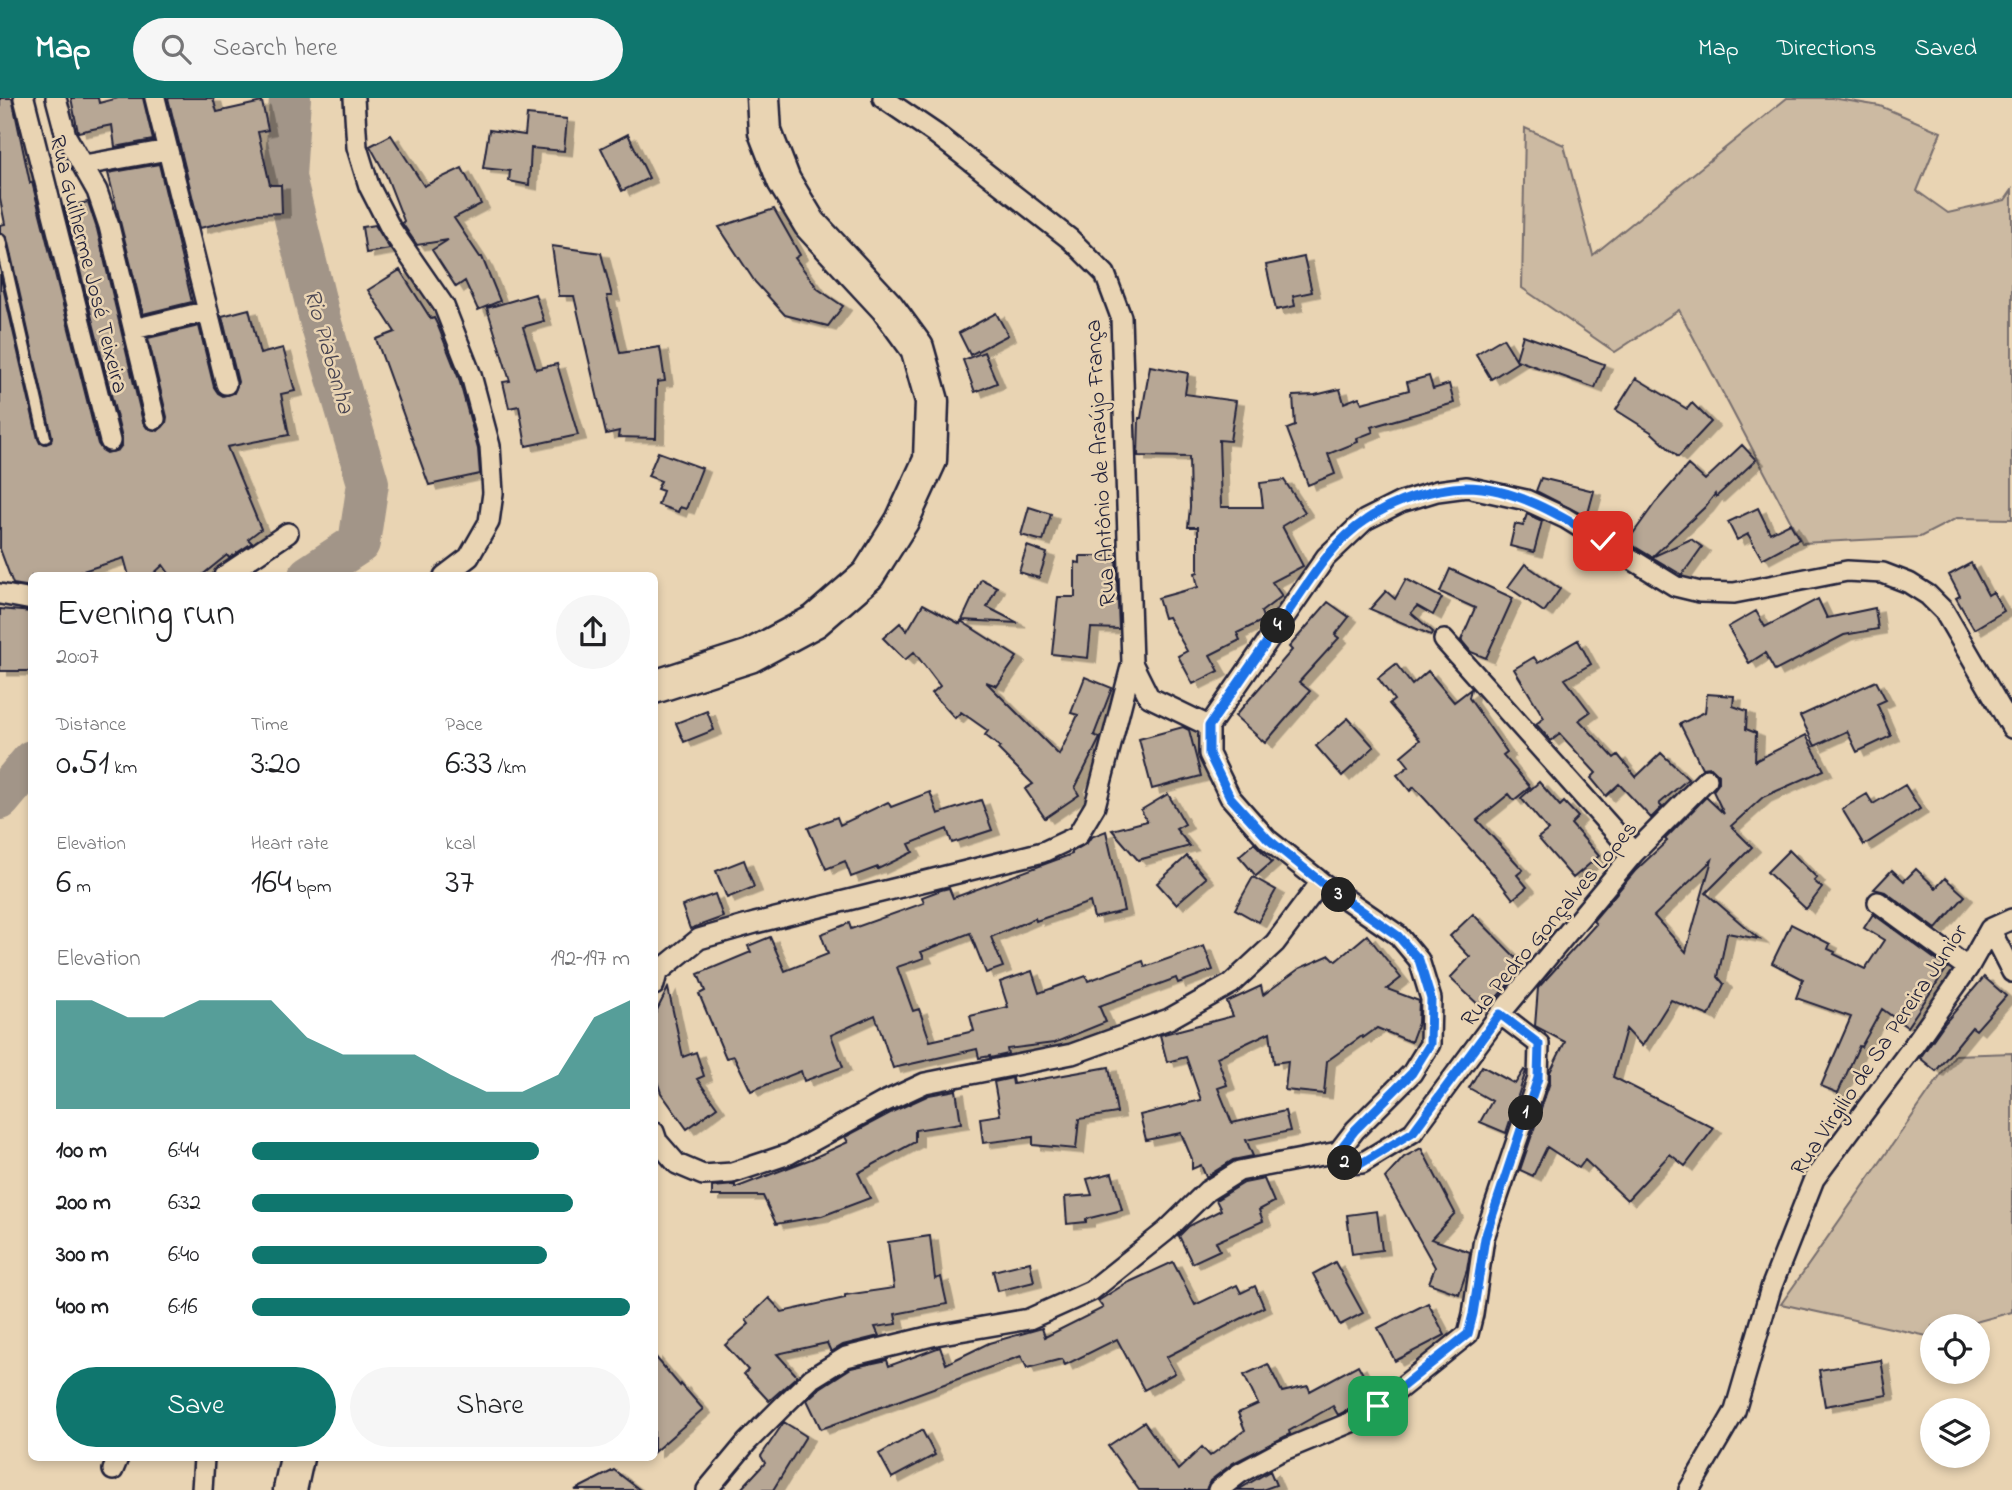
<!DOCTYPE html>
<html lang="en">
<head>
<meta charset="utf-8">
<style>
	:root { --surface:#fff; --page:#f6f6f6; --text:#202124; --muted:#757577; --accent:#0f766e }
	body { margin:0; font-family:"Indie Flower",sans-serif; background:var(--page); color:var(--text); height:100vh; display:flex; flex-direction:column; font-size:26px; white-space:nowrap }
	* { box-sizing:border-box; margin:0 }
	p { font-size:23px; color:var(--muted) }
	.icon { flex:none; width:38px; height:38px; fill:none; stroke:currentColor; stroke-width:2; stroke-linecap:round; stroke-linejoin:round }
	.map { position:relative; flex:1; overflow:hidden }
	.panel { position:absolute; left:28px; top:474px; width:630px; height:889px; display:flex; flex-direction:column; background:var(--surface); border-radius:10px; box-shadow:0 4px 10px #0003 }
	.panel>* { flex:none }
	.buttons { position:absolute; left:1920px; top:1216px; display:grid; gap:14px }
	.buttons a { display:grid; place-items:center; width:70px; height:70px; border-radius:50%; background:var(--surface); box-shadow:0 4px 10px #0003; font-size:35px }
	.pin { position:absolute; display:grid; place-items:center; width:60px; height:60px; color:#fff; margin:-30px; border-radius:14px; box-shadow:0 4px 10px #0006 }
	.km { position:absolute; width:35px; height:35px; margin:-18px; border-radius:50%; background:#222; color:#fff; font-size:19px; line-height:35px; text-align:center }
	.round { display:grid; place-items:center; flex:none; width:74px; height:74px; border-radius:37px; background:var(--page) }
	.overview { display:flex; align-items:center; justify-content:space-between; height:119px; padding:0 28px }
	h1 { font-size:38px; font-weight:600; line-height:52px }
	.stats { display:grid; grid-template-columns:repeat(3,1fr); gap:10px; height:119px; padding:7px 28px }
	.stats div { display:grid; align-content:center }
	.stats b { font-size:35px; font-weight:600 }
	.stats small { font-size:19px; font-weight:400 }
	.stats p { font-size:19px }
	.chart { height:196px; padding:14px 28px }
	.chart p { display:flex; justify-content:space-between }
	.chart svg { width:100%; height:126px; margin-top:7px; fill:var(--accent); opacity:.7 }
	.cta { display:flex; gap:14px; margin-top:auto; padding:14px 28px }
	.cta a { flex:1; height:80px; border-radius:42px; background:var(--accent); color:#fff; font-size:28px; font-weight:600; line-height:80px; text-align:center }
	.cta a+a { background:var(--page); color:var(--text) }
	ul { padding:0 28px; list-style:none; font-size:23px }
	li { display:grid; grid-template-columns:112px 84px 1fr; align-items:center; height:52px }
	li i { height:18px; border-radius:9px; background:var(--accent) }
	header { display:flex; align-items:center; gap:42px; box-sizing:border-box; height:98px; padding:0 35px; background:var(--accent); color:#fff }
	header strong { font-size:33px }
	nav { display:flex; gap:38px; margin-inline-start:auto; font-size:24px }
	.search { width:490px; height:63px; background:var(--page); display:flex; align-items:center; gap:18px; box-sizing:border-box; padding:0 24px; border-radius:38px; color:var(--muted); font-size:26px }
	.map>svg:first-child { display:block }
	.green { fill:#ccbaa2; stroke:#776e6e; stroke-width:2 }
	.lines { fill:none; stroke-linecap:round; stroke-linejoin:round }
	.river { stroke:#a29588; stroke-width:42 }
	.building { fill:#b7a795; stroke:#22223b; stroke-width:2; fill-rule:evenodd; filter:url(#shadow) }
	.lane-casing { stroke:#22223b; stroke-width:15 }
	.street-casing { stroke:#22223b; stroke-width:24 }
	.primary-casing { stroke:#22223b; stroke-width:37 }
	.lane { stroke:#e9d4b3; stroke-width:10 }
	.street { stroke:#e9d4b3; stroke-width:19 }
	.primary { stroke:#e9d4b3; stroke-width:32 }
	.route-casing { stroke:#fff; stroke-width:14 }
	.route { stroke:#1a73e8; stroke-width:9 }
	.labels { text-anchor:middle; stroke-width:5; stroke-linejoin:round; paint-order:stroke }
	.street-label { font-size:23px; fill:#22223b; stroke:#e9d4b3 }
	.water-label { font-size:24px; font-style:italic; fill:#484452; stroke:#e9d4b3 }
</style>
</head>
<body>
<header>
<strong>Map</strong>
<div class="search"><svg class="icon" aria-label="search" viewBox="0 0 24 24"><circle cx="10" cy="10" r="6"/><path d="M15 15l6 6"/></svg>Search here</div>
<nav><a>Map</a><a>Directions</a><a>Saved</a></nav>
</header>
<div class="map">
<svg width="2012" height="1392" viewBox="0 0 2012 1392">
	<defs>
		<filter id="shadow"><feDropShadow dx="8" dy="4.5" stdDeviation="0" flood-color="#0004"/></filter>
	</defs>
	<rect width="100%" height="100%" fill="#e9d4b3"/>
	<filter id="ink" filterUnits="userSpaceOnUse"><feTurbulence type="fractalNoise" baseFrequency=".0143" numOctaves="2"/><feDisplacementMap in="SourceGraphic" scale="14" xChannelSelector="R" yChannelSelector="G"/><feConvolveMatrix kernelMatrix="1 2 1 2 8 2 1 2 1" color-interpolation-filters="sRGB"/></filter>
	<g filter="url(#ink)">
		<path class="green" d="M1787,0H1832L1880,8L1941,34L1917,93L1948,115L2005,102L2012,92V421L1957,420L1920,439L1802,445L1679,212L1615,254L1522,190L1525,30L1564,47L1593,157Z
			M2012,955V1214L1961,1228H1932V1237L1927,1238L1781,1206L1955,957Z"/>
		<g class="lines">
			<path class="river" d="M290,0L285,79L320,222L368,385L359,445L309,478
				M0,701L32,663"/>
		</g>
		<path class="building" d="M0,0H12L30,85L32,84L98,346L102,352L107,355L118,352L122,347V340L64,109L88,104L97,131L143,324L147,330L158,333L166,325L167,319L148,240L199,228L214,289L218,295L223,298L234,295L238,284L222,218L249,211L260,256L283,250L295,293L281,296L289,337L227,349L261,431L248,441L252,445L229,460L227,457L201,478H171L163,467L151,478H129L124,460L67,478H32V489L13,486L0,451V176L38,341L40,345L46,346L51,344L52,338L7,140L0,135V127L5,126L0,101Z
			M71,0H98L99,5L118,0H143L153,42L115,49L112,27L78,34Z
			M168,0H213L217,14L262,4L268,32L258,34L270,87H281L282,115L257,116L200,130Z
			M527,17L567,21L564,53L531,50L529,87L509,83L510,73L483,70L489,32L525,37Z
			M628,36L649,80L622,93L601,50Z
			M391,37L424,88L462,70L481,106L454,120L480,159H482L500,203L478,212L465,183L456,189L432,152L448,142L417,147L402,125L404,123L386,77L370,48Z
			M159,66L192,204L143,216L108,75Z
			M774,111L800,157L795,160L818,191L843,208L828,228L785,217L755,184L719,129Z
			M375,127L390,151L366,155L362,129Z
			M552,148L601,155L612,198H607L620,255L660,249L665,283L657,284L656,340L618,339L619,333L606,336L574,198H559Z
			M1304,159L1312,194L1293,198L1295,208L1276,212L1266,167Z
			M400,172L431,221L434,220L438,228L459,281L478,351L480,376L429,387L376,241L395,234L368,192Z
			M535,196L544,223L523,229L536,271L557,266L578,337L526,348L519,308L509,310L503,284L510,283L487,210Z
			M996,215L1008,237L970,257L959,235Z
			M1523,237L1604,266L1595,290L1517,262L1518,264L1491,281L1476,256L1503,240L1516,261Z
			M984,254L997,285L975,294L963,262Z
			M1150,268L1188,275L1185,296L1236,303L1230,343L1219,342L1221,409H1263L1260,385L1284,382L1305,414L1282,428L1303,468L1272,484L1282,498L1261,514L1264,522L1237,535L1240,542L1210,557L1219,573L1193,586L1178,558L1187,553L1168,519L1164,520L1158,500L1198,489L1195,475L1198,474V429H1188L1190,409L1189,359L1138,358L1139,320H1141Z
			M1429,278L1433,291L1449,286L1454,305L1371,329L1373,334L1357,340L1358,344L1328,356L1335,376L1308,387L1287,331L1295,328L1293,298L1315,297L1340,291L1344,305L1359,299L1362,305L1409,292L1407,284Z
			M1636,280L1687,311L1692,305L1711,324L1678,359L1651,334L1616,312Z
			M1742,347L1756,362L1716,399L1715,396L1705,409L1652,459L1627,444L1655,405L1688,367L1705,382Z
			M658,354L702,370L686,411L680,409L678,414L658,407L663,393L657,391L661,383L648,378Z
			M1541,380L1594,393L1587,419L1536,393Z
			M1029,409L1051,416L1043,443L1021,437Z
			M1758,410L1770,435L1790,425L1799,441L1762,461L1748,436L1737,442L1728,424Z
			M1527,416L1542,423L1534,454L1510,448L1515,426L1523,428Z
			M1691,441L1702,449L1682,477L1652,459Z
			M1027,448L1047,455L1039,480L1019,474Z
			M1080,458H1116L1119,531L1091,530L1088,560L1052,556L1058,499H1075V464L1080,465Z
			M1971,465L1988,497L1993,494L2004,513L1974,531L1956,500L1960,498L1949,477Z
			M1525,466L1560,491L1544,514L1508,489Z
			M1450,471L1513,500L1486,560L1471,554L1461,542L1475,510L1440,494Z
			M981,481L997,489L987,509L1018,525L962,522Z
			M1406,481L1442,500L1433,517L1417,508L1411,515L1433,534L1431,537L1370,511L1386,493L1395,501Z
			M1818,501L1827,520L1875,510L1878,531L1844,537L1775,573L1765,555L1749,565L1728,529L1756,513L1765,529Z
			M1328,504L1349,519L1335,537L1339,540L1299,584L1310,593L1265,645L1235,618L1292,552L1289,549Z
			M923,506L960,526L961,523L1017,559L997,588L986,584L1059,657L1078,617L1071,615L1085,579L1112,590L1094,637L1100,640L1075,690L1079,697L1045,720L1025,691L1033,686L998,651L1000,649L985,637L988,633L961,614L955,620L932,595L940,588L914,554L905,562L883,540L900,525L907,533Z
			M0,511L32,514V573H0Z
			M1578,542L1591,566L1565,581L1590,614L1579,622L1614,660L1618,657L1636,679L1661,655L1688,681L1659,706L1662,709L1651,720L1619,686L1606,698L1591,680L1596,675L1560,636L1551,643L1536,626L1544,620L1514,571L1534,559L1538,565Z
			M1396,566L1412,587L1428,573L1454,604L1471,591L1469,600L1507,654L1503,657L1530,689L1514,702L1509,696L1477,722L1523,772L1517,777L1527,789L1513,801L1495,778L1414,689L1410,693L1397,677L1409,668L1401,658L1420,642L1389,606L1394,602L1378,580Z
			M1876,583L1886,602L1877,606L1891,638L1857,654L1847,633L1815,648L1800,618Z
			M1707,596L1734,598L1733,608L1747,613L1746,631L1756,635L1755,663L1806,637L1824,672L1763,699L1731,728L1752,749L1706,795L1759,841L1727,835L1718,879L1724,886L1709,918L1671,902L1642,948L1626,931L1613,979L1714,1030L1685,1068L1670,1056L1627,1102L1585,1062L1579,1070L1547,1049L1533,1078L1520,1072L1550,984V974L1565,944L1535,928L1538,890L1596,826L1593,823L1635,773L1667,743L1665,741L1706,699L1724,716L1713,693L1719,685V677L1711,669L1702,670L1680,626L1705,614ZM1712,762L1703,793L1686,854L1654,818Z
			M707,613L714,632L684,644L676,625Z
			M1348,620L1374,649L1342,678L1316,648Z
			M1183,629L1189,632L1201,678L1152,691L1139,641Z
			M1539,684L1560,708L1564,704L1578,719L1571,726L1599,758L1573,780L1538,740L1548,732L1521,700Z
			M1905,687L1920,711L1864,747L1842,711L1867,696L1873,706Z
			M930,694L938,716L981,702L992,732L952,745L947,731L909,746L913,754L878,771V769L851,779L845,763L826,771L808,730L837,719L840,727L888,704L891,709Z
			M1168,696L1185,726L1176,731L1190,748L1138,762L1112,732L1147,723L1141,712Z
			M1106,733L1124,813L1094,820L1090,804L1036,823L1035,820L991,839L1003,869L986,875L970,835L921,854L924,860L897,869L913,913L919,911L930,943L974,933L970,918L1008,909L1000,884L1032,873L1039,895L1086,878L1088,883L1143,863L1145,869L1204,848L1213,872L1178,885L1176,880L1099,908L1106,924L1054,945L1007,951L1008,956L990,960V958L979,960L977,951L893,970L875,917L831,937L843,969L804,983L801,973L751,993L734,958L726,960L699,896L705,893L698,876L751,854L748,848L770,839L785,873L828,856L821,836L849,825L851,831L924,805L922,799L941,792L949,790L953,800L1072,756V754L1087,745L1091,739Z
			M1254,745L1272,764L1256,778L1239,758Z
			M1789,752L1817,780L1814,783L1822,790L1806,811L1767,774Z
			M1187,758L1206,780L1176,806L1157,785Z
			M744,762L754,789L727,800L716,773Z
			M1916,771L1936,790L1945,780L1965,798L1936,831L1885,794L1874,791L1892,772L1904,783Z
			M1253,779L1276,792L1258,824L1235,811Z
			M715,796L723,819L690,831L682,808Z
			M1473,816L1524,868L1485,913L1450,880L1470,859L1450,838Z
			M1873,816L1947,870L1907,929L1882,911L1861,949L1859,948L1838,995L1821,988L1851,919L1796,900L1803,881L1772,865L1791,826L1830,846L1828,851L1835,854L1834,856L1865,871L1884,842L1864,830Z
			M1367,837L1401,880L1387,891L1419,903L1418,925L1411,944L1377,930L1363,940L1362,938L1327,963L1324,996L1285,992L1288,963L1274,965L1270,934L1217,959L1227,987L1218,990L1232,1025L1285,1013L1290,1033L1246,1042L1253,1058L1233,1062L1206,1079L1201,1067L1192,1071V1061L1181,1035L1146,1042L1140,1017L1201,1002L1186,959L1167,964L1160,937L1233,918L1227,904L1261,888L1263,897L1300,870L1330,857L1336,863Z
			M1984,879L2006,898L1976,932L1972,929L1936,973L1920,960L1944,926Z
			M668,890L683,959L696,954L704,978L697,981L717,1009L687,1031L661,995L654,974V918Z
			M1482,968L1515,986L1524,972L1526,973L1506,1035L1480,1024L1492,1003L1469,990Z
			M1109,969L1117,1015L1079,1021L1076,1051L1033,1047V1039L983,1045L980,1020L1000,1017L994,984L1012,980L1013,986Z
			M956,992L961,1025L915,1032V1044L858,1075L870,1100L822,1118L776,1126L763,1098H712V1089L735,1087V1090L811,1061L848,1044L845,1039L894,1013L929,997Z
			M1421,1050L1455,1115L1431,1141L1470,1154L1467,1172L1459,1196L1429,1185L1435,1169L1385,1080L1404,1059Z
			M1112,1075L1122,1112L1086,1121V1124L1067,1126L1065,1099L1092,1097L1087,1081Z
			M1264,1081L1274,1104L1259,1112L1263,1123L1216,1144L1220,1152L1192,1165L1179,1138L1189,1128L1221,1112L1216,1102L1244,1085Z
			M1377,1113L1382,1152L1352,1156L1347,1117Z
			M930,1138L935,1181L941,1179L947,1206L895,1216L897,1226L875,1229L879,1238L843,1247L831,1254L827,1245L777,1256L797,1278L769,1303L744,1276L748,1272L725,1247L749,1226L746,1222L769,1200L782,1214L845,1200V1197L894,1190L888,1144Z
			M1030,1164L1034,1184L998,1193L993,1173Z
			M1173,1164L1195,1207L1237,1187L1241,1195L1255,1188L1264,1209L1166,1259L1175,1275L1144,1292L1117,1241L1065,1267L1062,1261L1027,1270L1021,1258L821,1331L807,1302L820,1290L851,1270L887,1262L889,1268L940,1249L946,1266L989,1245L1042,1230L1045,1239L1103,1210L1098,1203L1125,1186Z
			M1335,1164L1363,1215L1340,1227L1313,1176Z
			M1428,1205L1445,1237L1395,1263L1378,1230Z
			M654,1257L680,1288L681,1286L703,1311L654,1354Z
			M1881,1262L1887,1297L1825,1308L1819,1272Z
			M1268,1266L1282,1294L1308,1288L1310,1293L1358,1267L1374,1296L1348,1312L1338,1317L1333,1308L1289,1333L1290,1336L1233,1365L1210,1383L1206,1392H1139L1108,1348L1144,1324L1178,1372L1202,1349L1210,1358L1245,1332L1238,1315L1258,1306L1244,1277Z
			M784,1324L806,1338L773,1392H740L765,1365L761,1358Z
			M922,1332L935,1357L892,1380L879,1356Z
			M614,1372L640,1392H575Z
			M1270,1373L1276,1387L1262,1392H1238Z"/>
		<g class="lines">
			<defs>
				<path id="lane" d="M0,142L45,339"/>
				<path id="street" d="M24,0L110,343
					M56,0L66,38L97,93L109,128L155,321
					M155,0L226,286
					M354,0L357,49L369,88L391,131L444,208L471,277L490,348L493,395L489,424L469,459L444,478
					M883,0L936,36L1070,141L1105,176L1121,219L1132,565L1149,599L1209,628
					M84,67L168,52
					M134,231L208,213
					M224,478L288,435
					M0,496L32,502
					M1444,542L1634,755
					M1878,804L1968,870
					M1990,831L2012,874
					M654,887L657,875L699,841L755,825L1043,754L1077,738L1095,708L1132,565
					M654,1034L657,1043L677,1066L703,1077L732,1075L789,1056L882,1005L925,985L1072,956L1169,921L1231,886L1275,845L1321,784
					M1338,1054L1341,1062L1347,1066L1362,1065L1413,1034L1500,916L1634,755L1707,681
					M113,1372L118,1360
					M202,1392L204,1360
					M707,1392L747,1344L783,1308L812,1280L846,1259L936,1237L1029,1221L1091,1193L1166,1133L1207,1093L1239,1073L1338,1054L1355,1032L1412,975L1430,946L1431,901L1419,862L1398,837L1321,784L1267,741L1230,699L1209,656V628L1326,459L1365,422L1401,404L1437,393L1467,389L1526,402L1565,420L1675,488L1700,494L1734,495L1847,473L1883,475L1909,485L1928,497L1944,513L2012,630
					M1218,1392L1240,1375L1279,1354L1354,1323L1378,1308L1468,1236L1473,1216L1484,1140L1538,980L1539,946L1500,916
					M1689,1392L1735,1313L1771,1190L1814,1081L1914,947L1968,870L1990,831L2012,821"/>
				<path id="primary" d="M654,589L750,558L815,523L868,477L902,423L930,362L932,303L917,250L887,209L810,126L784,83L765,34L763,0
					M290,1392L297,1360"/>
			</defs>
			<use href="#lane" class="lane-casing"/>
			<use href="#street" class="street-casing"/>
			<use href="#primary" class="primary-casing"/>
			<use href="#lane" class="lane"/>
			<use href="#street" class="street"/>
			<use href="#primary" class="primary"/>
		</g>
	</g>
	<g class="lines" filter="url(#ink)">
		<defs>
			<path id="route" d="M1378,1308L1468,1236L1473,1216L1485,1140L1538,980L1539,946L1500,916L1413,1034L1362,1065L1347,1066L1341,1062L1338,1054L1355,1032L1412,975L1430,946L1431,901L1419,862L1398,838L1321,784L1268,741L1230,699L1209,656V628C1235,590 1261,552 1288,514C1310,482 1332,444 1366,422C1393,403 1433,390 1466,389C1515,389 1563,419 1603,443"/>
		</defs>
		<use href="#route" class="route-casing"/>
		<use href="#route" class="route"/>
	</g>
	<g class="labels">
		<g class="street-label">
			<text transform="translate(90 166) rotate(76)" y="8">Rua Guilherme José Teixeira</text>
			<text transform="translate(1099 365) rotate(-93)" y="8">Rua Antônio de Araújo França</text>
			<text transform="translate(1548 825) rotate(-50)" y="8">Rua Pedro Gonçalves Lopes</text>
			<text transform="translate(1878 951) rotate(-56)" y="8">Rua Virgilio de Sa Pereira Junior</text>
		</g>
		<g class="water-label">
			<text transform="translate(330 253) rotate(74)" y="8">Rio Piabanha</text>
		</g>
	</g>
</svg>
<div class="buttons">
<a><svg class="icon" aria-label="locate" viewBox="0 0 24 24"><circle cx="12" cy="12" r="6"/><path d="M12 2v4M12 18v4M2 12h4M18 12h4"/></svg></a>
<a><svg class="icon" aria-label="layers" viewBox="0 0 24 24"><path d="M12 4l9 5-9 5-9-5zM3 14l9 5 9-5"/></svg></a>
</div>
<div class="pin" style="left:1378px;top:1308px;background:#1e9e55"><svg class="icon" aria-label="arrive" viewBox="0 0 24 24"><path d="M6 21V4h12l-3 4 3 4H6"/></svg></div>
<div class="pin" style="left:1603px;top:443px;background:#d93025"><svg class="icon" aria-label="check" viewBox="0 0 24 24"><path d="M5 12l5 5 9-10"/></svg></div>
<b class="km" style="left:1526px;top:1015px">1</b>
<b class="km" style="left:1345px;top:1065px">2</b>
<b class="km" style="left:1339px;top:797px">3</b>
<b class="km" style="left:1278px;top:528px">4</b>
<section class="panel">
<div class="overview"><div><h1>Evening run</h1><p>20:07</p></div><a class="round"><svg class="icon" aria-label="share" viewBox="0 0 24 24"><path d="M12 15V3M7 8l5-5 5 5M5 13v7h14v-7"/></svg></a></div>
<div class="stats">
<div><p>Distance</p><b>0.51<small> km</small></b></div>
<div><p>Time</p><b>3:20</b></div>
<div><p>Pace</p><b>6:33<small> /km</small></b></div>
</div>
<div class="stats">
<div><p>Elevation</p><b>6<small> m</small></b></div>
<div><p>Heart rate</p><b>164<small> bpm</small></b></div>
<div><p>kcal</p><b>37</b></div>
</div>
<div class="chart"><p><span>Elevation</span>192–197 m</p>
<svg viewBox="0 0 160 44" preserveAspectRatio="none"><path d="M0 44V6L10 6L20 12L30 12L40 6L50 6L60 6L70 19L80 25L90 25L100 25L110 32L120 38L130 38L140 32L150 12L160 6V44z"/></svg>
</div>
<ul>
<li><b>100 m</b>6:44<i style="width:76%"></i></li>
<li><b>200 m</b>6:32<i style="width:85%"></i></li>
<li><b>300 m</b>6:40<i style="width:78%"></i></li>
<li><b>400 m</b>6:16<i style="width:100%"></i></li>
</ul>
<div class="cta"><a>Save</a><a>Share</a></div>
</section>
</div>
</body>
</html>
